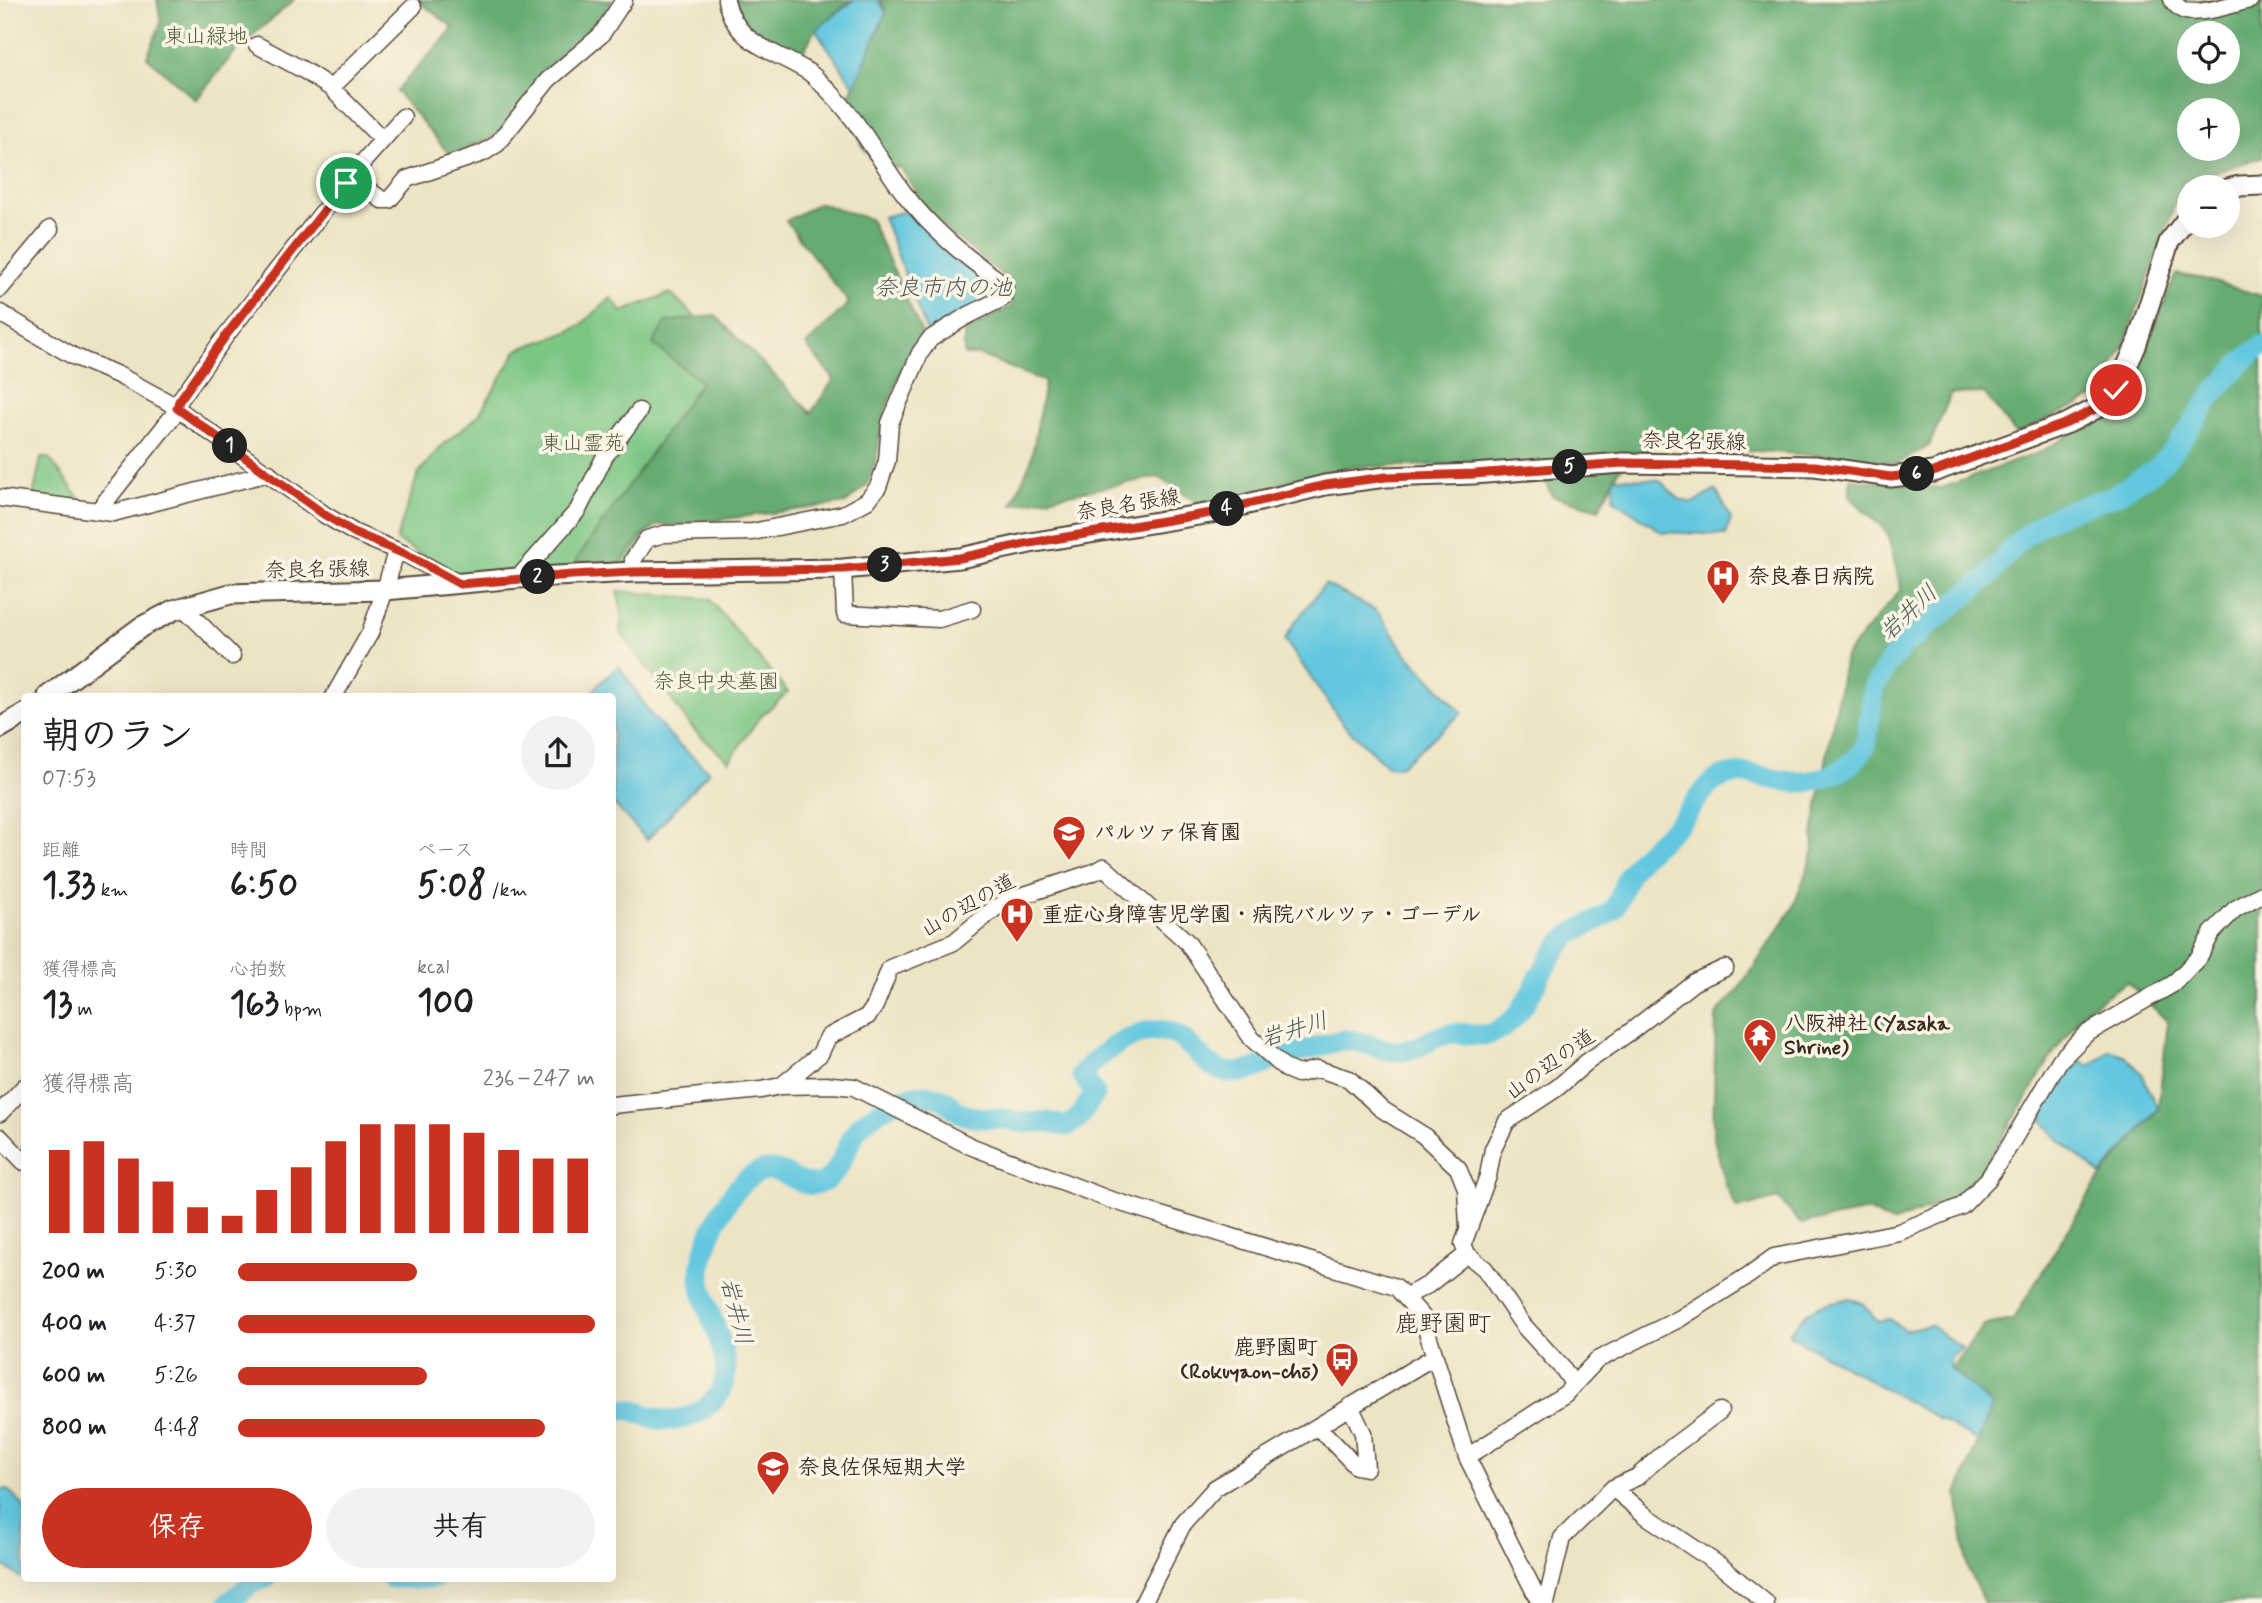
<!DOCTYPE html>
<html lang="ja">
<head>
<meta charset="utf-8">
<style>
	:root { --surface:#fff; --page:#f2f2f2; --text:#202124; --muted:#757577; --accent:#c8321e }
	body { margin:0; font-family:Mynerve,"Klee One",sans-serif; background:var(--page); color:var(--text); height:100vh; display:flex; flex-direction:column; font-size:26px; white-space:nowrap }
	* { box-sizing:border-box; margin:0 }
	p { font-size:23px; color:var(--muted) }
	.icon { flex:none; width:38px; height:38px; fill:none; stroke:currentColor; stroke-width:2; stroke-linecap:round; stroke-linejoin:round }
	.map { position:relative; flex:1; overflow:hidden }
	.drawer { position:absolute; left:21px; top:693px; width:595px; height:889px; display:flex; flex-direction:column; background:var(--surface); border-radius:7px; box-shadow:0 7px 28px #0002 }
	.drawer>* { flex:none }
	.controls { position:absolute; left:2177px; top:21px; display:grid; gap:14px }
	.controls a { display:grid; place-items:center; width:63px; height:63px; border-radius:50%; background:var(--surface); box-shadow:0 7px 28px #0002; font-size:35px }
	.pin { position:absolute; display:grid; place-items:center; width:60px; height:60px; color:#fff; margin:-30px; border:4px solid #fff; border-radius:50%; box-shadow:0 2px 7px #0007 }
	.km { position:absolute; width:35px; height:35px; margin:-18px; border-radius:50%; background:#222; color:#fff; font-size:19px; line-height:35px; text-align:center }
	.round { display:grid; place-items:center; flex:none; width:74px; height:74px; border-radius:37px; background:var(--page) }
	.headline { display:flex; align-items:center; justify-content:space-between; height:119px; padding:0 21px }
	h1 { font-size:38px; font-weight:800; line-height:52px }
	.stats { display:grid; grid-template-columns:repeat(3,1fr); gap:10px; height:119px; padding:7px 21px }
	.stats div { display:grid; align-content:center }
	.stats b { font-size:35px; font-weight:800 }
	.stats small { font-size:19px; font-weight:400 }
	.stats p { font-size:19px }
	.chart { height:196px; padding:14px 21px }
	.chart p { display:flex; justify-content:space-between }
	.chart svg { width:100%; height:126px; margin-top:7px; stroke:var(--accent); stroke-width:6 }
	.primary-button { display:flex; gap:14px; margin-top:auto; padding:14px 21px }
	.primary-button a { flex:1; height:80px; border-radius:42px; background:var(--accent); color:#fff; font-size:28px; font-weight:800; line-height:80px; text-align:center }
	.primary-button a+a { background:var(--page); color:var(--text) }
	ul { padding:0 21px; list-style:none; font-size:23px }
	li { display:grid; grid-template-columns:112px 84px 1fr; align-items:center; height:52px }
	li i { height:18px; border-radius:9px; background:var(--accent) }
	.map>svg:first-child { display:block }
	.green { fill:#7cc684; stroke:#5c7851; stroke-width:2 }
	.forest { fill:#65ab72; stroke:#506a48; stroke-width:2; fill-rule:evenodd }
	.water { fill:#62c7df; stroke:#4e787e; stroke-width:2 }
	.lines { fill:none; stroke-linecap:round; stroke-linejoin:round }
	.river { stroke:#62c7df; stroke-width:21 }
	.minor-casing { stroke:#564637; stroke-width:19 }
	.major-casing { stroke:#564637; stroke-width:23 }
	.minor { stroke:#fff; stroke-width:16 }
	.major { stroke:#fff; stroke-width:19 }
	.route-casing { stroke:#fff; stroke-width:14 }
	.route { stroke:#c8321e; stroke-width:9 }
	.labels { text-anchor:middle; stroke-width:7; stroke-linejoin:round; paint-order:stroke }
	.park-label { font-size:21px; fill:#4e593d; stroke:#fcf5e5 }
	.street-label { font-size:21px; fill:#3b2a1e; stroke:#fcf5e5 }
	.poi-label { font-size:21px; font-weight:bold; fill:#3b2a1e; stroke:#fcf5e5; text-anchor:start }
	.water-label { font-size:23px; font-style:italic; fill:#475958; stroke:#fcf5e5 }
	.quarter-label { font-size:24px; fill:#3b2a1e; stroke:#fcf5e5 }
</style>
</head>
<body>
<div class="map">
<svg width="2262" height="1603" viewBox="0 0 2262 1603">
	<rect width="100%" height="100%" fill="#fcf5e5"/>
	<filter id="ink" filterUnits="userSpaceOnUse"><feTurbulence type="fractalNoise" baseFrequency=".0143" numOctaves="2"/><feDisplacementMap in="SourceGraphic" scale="14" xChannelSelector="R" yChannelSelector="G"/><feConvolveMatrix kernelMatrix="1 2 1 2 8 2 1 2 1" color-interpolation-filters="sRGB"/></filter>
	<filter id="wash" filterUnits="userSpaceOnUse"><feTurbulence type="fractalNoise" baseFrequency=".00686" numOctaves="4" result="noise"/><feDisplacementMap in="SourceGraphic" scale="28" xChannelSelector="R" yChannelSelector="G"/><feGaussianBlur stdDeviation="1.57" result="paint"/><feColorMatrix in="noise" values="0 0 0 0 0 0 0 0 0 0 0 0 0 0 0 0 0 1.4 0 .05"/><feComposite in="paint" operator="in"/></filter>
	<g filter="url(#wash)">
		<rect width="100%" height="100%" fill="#ede4c5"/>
		<path class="green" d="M670,293L758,375L623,568L460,577L396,540L418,474L440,447L478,416L518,349L568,332L581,325L611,298L622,312Z
			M41,458H49L79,498L77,504L33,497Z
			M618,591L709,599L788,692L759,718L729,761L695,731L620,632L622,615Z"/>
		<path class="forest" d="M157,0H294L237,49L196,100L147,57L161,23Z
			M417,0H612L602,21L569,54L494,137L450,155L396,91L454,28Z
			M725,0H851L813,33L801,57L751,27Z
			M880,0H2262V157L2183,182L2124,345L2097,396L2016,434L1984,393L1951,394L1929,446L1897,464L1857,458L1657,444L1619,470L1599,509L1552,496L1537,463L1345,467L1202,506L1158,477L1012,505L1031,461L1045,382L980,355H964V331L1012,306L1010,281L948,231L924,206L901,168H879L861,145L848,98L886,12ZM2189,33H2228V72H2189ZM2189,110H2228V149H2189Z
			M819,203L870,219L923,335L910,350L886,408L875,463L867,485L846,503L680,525H658L642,536L618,565L575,562L701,382L653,344L666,322L715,315L811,413L834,379L806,345L849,303L786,221Z
			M2176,274L2205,279L2262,296V1603H1984L1967,1567L1957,1494L1992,1406L1951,1369L1984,1325L2013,1320L2095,1185L2158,1109L2168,1022L2127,982L2085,1010L2055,1051L2004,1135L1971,1184L1947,1201L1892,1223L1869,1211L1801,1224L1778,1198L1737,1209L1726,1185L1713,1135L1716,1015L1737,991L1793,908L1814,850L1813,834L1845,656L1901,589L1887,532L1850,497V479L1942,488L2041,452L2123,402Z"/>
		<path class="water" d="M854,0H878L886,12L854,86L816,30Z
			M911,210C936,241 964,266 998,287L997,293L927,332L883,217Z
			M1614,477L1659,480L1680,500L1693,503L1716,490L1731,519L1726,535L1662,532L1613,499Z
			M1325,584L1377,611L1405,652L1462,713L1399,767L1387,766L1343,724L1285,640L1293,625Z
			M619,666L652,716L677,743L709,771L647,840L613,803L612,696H590L599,684Z
			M2110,1050L2126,1056L2142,1074L2158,1109L2101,1175L2058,1139L2042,1120L2048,1093L2081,1061L2090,1066Z
			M1849,1299L1861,1302L1878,1321L1890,1319L1904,1330L1930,1325L1962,1348L1950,1358L1951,1369L1992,1406L1978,1441L1791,1336L1789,1333C1810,1307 1816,1304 1849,1299Z
			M7,1489L24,1506V1578L32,1579L28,1583L0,1563V1490Z"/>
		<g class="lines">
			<path class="river" d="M612,1411C631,1405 641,1415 658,1419C677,1423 702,1415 715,1399C746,1362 699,1314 701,1274C701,1244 734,1170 769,1170C789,1169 801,1192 823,1182C844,1172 845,1139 864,1122C883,1106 916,1087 942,1099C951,1104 958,1114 968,1116C980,1119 993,1117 1005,1119C1012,1120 1018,1122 1026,1123C1032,1123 1040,1121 1047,1122C1054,1123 1060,1126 1067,1126L1078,1119L1095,1094L1082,1074C1100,1052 1147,1019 1176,1035C1194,1044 1206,1070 1228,1072C1250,1075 1261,1064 1279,1058C1300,1051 1321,1046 1342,1040C1361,1039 1376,1049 1394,1051C1418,1053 1427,1038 1448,1034C1462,1031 1475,1038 1490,1034C1525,1023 1534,979 1554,953C1559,946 1565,939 1572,934C1585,924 1602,921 1613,909C1621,900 1622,886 1628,876C1640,854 1663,840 1680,822C1691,809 1699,793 1713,782C1738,764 1768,781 1795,782C1810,783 1823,779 1836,773C1848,767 1861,756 1866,744L1874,687L1889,663L1905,644L1988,577L2021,539L2042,523L2060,514L2113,496L2155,470L2174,450L2215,392L2244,360L2262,346
				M391,1578H435
				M228,1603L251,1584L266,1578"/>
		</g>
	</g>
	<g filter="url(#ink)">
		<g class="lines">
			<defs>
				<path id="minor" d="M2172,0C2176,5 2180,10 2186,11C2202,15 2233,4 2250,0
					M257,45L305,71L331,88L382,139
					M331,88L413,7
					M351,177L382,200H389L407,179L483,153L497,144L548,80L601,35L624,0
					M0,289L50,229
					M0,313L73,356L118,375L168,402L325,515L355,533L407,555L460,584
					M0,498L113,513L269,473
					M98,511L176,412L179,401L227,334L354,172L403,117
					M843,569L845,614L939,619L972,609
					M633,572V560L647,539L664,534L752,532L843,514L867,501L878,487L887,461L890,423L920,353L930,339L941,332L965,317L1003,298L1005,289L1001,282C964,256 931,229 903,192C878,158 857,118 827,89C820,83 814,75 807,71C773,50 735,44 726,0
					M518,578L578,510L605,456L639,411
					M183,607L232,656
					M334,696L370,633L385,590L396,551
					M781,1086L820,1054L828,1037L868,1016L875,1006L890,968L954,942L994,909L1012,899L1094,872L1104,867L1187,942L1252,1039L1286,1069L1298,1074L1318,1069L1349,1079L1380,1108L1423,1135L1458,1168L1466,1188L1468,1227
					M612,1105L761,1090L781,1086L832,1085L854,1087L970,1146L1108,1199L1396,1287L1422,1316L1467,1457L1540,1603
					M0,1113L24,1087
					M0,1137L24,1162
					M1406,1296L1428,1285L1467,1254
					M1574,1385L1564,1370L1523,1325L1485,1269L1467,1254L1463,1244L1488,1176L1493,1149L1507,1121L1557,1088L1587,1062L1630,1032L1694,982L1725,968
					M1318,1427L1356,1466L1366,1468L1363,1433L1350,1406
					M1467,1457L1565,1394L1597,1360L1679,1319L1749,1275L1774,1257L1899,1232L1962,1206L1988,1179L2010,1145L2060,1060L2086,1034L2173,984L2199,957L2212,933L2235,909L2262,894
					M1613,1488L1645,1515L1722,1567L1766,1603
					M1143,1603L1183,1524L1215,1488L1435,1356
					M1546,1603L1562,1538L1613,1488L1637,1477L1664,1453L1720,1411"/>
				<path id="major" d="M2228,189L2240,186L2262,185
					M48,696L141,627L174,610L230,594L385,590L518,578L633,572L843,569L960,558L1030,543L1211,513L1325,485L1386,477L1473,474L1623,463L1815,466L1891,477L1933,472L2068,423L2099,407L2116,390L2122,377L2136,346L2169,242L2189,216
					M0,728L24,714"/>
			</defs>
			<use href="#minor" class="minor-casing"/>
			<use href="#major" class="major-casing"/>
			<use href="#minor" class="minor"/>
			<use href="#major" class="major"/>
		</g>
	</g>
	<g class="lines" filter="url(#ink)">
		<defs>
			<path id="route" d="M346,183L227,334L179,401L177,408L325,515L355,533L407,555L460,584L572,575L633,572L844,569L960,558L1030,543L1211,513L1325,485L1386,477L1474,474L1623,463L1815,466L1891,477L1933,472L2067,423L2099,407L2116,390"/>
		</defs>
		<use href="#route" class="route-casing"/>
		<use href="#route" class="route"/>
	</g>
	<defs>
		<symbol id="hospital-pin" viewBox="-11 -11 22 30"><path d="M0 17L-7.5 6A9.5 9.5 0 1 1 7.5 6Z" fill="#c8321e" stroke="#fcf5e5"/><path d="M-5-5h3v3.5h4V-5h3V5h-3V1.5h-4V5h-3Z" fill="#fff"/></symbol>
		<symbol id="school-pin" viewBox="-11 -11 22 30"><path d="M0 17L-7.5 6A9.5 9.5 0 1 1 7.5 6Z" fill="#c8321e" stroke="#fcf5e5"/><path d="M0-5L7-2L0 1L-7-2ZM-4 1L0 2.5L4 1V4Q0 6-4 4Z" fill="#fff"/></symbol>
		<symbol id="temple-pin" viewBox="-11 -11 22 30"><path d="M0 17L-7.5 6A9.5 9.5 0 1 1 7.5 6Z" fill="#c8321e" stroke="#fcf5e5"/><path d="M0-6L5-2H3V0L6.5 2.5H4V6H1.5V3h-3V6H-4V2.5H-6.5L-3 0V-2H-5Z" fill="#fff"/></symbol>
		<symbol id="bus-pin" viewBox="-11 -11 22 30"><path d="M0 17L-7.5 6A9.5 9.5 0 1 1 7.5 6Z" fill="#c8321e" stroke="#fcf5e5"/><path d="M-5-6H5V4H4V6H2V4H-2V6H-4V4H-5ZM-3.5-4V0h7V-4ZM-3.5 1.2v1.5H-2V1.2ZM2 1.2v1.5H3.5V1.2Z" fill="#fff"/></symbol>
		<symbol id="university-pin" viewBox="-11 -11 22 30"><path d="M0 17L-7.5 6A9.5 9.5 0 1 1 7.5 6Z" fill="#c8321e" stroke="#fcf5e5"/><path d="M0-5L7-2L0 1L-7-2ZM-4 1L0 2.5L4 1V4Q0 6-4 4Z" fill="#fff"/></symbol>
	</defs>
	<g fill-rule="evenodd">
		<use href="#hospital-pin" x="1704" y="557" width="38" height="52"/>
		<use href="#school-pin" x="1050" y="813" width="38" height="52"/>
		<use href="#hospital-pin" x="998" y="895" width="38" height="52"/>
		<use href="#temple-pin" x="1741" y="1016" width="38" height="52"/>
		<use href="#bus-pin" x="1323" y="1340" width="38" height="52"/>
		<use href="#university-pin" x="754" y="1448" width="38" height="52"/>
	</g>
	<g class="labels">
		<g class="park-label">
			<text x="206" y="43">東山緑地</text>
			<text x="583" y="450">東山霊苑</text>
			<text x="716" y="688">奈良中央墓園</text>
		</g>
		<g class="street-label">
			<text transform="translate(1694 441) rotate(1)" y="7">奈良名張線</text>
			<text transform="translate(1128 504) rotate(-9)" y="7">奈良名張線</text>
			<text transform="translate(317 569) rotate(-1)" y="7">奈良名張線</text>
			<text transform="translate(968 905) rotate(-30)" y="7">山の辺の道</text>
			<text transform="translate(1550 1064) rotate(-36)" y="7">山の辺の道</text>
		</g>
		<g class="poi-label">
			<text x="1748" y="583">奈良春日病院</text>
			<text x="1094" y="839">パルツァ保育園</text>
			<text x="1042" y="921">重症心身障害児学園・病院バルツァ・ゴーデル</text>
			<text x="1784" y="1030">八阪神社 (Yasaka<tspan x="1784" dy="24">Shrine)</tspan></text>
			<text x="1318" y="1354" text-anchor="end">鹿野園町<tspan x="1318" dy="24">(Rokuyaon-chō)</tspan></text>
			<text x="798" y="1474">奈良佐保短期大学</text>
		</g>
		<g class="water-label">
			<text x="943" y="295">奈良市内の池</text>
			<text transform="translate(1908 612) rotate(-43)" y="8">岩井川</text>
			<text transform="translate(1294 1029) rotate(-17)" y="8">岩井川</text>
			<text transform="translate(737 1311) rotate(76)" y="8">岩井川</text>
		</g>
		<g class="quarter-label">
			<text x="1443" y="1331">鹿野園町</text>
		</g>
	</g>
</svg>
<div class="controls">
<a><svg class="icon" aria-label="locate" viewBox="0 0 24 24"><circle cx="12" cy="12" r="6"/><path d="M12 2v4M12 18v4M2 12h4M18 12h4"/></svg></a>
<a>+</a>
<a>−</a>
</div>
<div class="pin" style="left:346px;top:183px;background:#1e9e55"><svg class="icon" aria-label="arrive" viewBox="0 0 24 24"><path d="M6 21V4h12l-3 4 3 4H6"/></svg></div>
<div class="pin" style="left:2116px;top:390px;background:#d93025"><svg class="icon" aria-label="check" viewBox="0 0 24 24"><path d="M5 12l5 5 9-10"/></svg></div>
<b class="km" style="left:230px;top:446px">1</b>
<b class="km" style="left:538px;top:577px">2</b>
<b class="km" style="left:885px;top:565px">3</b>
<b class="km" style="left:1227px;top:509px">4</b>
<b class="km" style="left:1570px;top:467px">5</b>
<b class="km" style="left:1917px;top:474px">6</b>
<section class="drawer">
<div class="headline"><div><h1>朝のラン</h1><p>07:53</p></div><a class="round"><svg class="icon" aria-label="share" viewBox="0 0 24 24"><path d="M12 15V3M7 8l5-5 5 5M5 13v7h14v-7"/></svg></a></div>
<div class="stats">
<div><p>距離</p><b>1.33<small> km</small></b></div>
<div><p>時間</p><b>6:50</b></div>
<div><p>ペース</p><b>5:08<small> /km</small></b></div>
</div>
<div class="stats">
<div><p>獲得標高</p><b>13<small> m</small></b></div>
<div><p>心拍数</p><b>163<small> bpm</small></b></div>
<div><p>kcal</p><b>100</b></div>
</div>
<div class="chart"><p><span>獲得標高</span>236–247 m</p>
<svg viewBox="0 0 160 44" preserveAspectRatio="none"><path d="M5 44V15M15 44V12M25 44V18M35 44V26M45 44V35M55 44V38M65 44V29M75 44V21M85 44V12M95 44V6M105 44V6M115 44V6M125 44V9M135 44V15M145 44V18M155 44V18"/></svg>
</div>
<ul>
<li><b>200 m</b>5:30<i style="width:50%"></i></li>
<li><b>400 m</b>4:37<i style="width:100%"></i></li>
<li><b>600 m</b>5:26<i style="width:53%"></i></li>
<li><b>800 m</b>4:48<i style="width:86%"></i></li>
</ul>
<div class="primary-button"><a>保存</a><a>共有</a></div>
</section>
</div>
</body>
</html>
